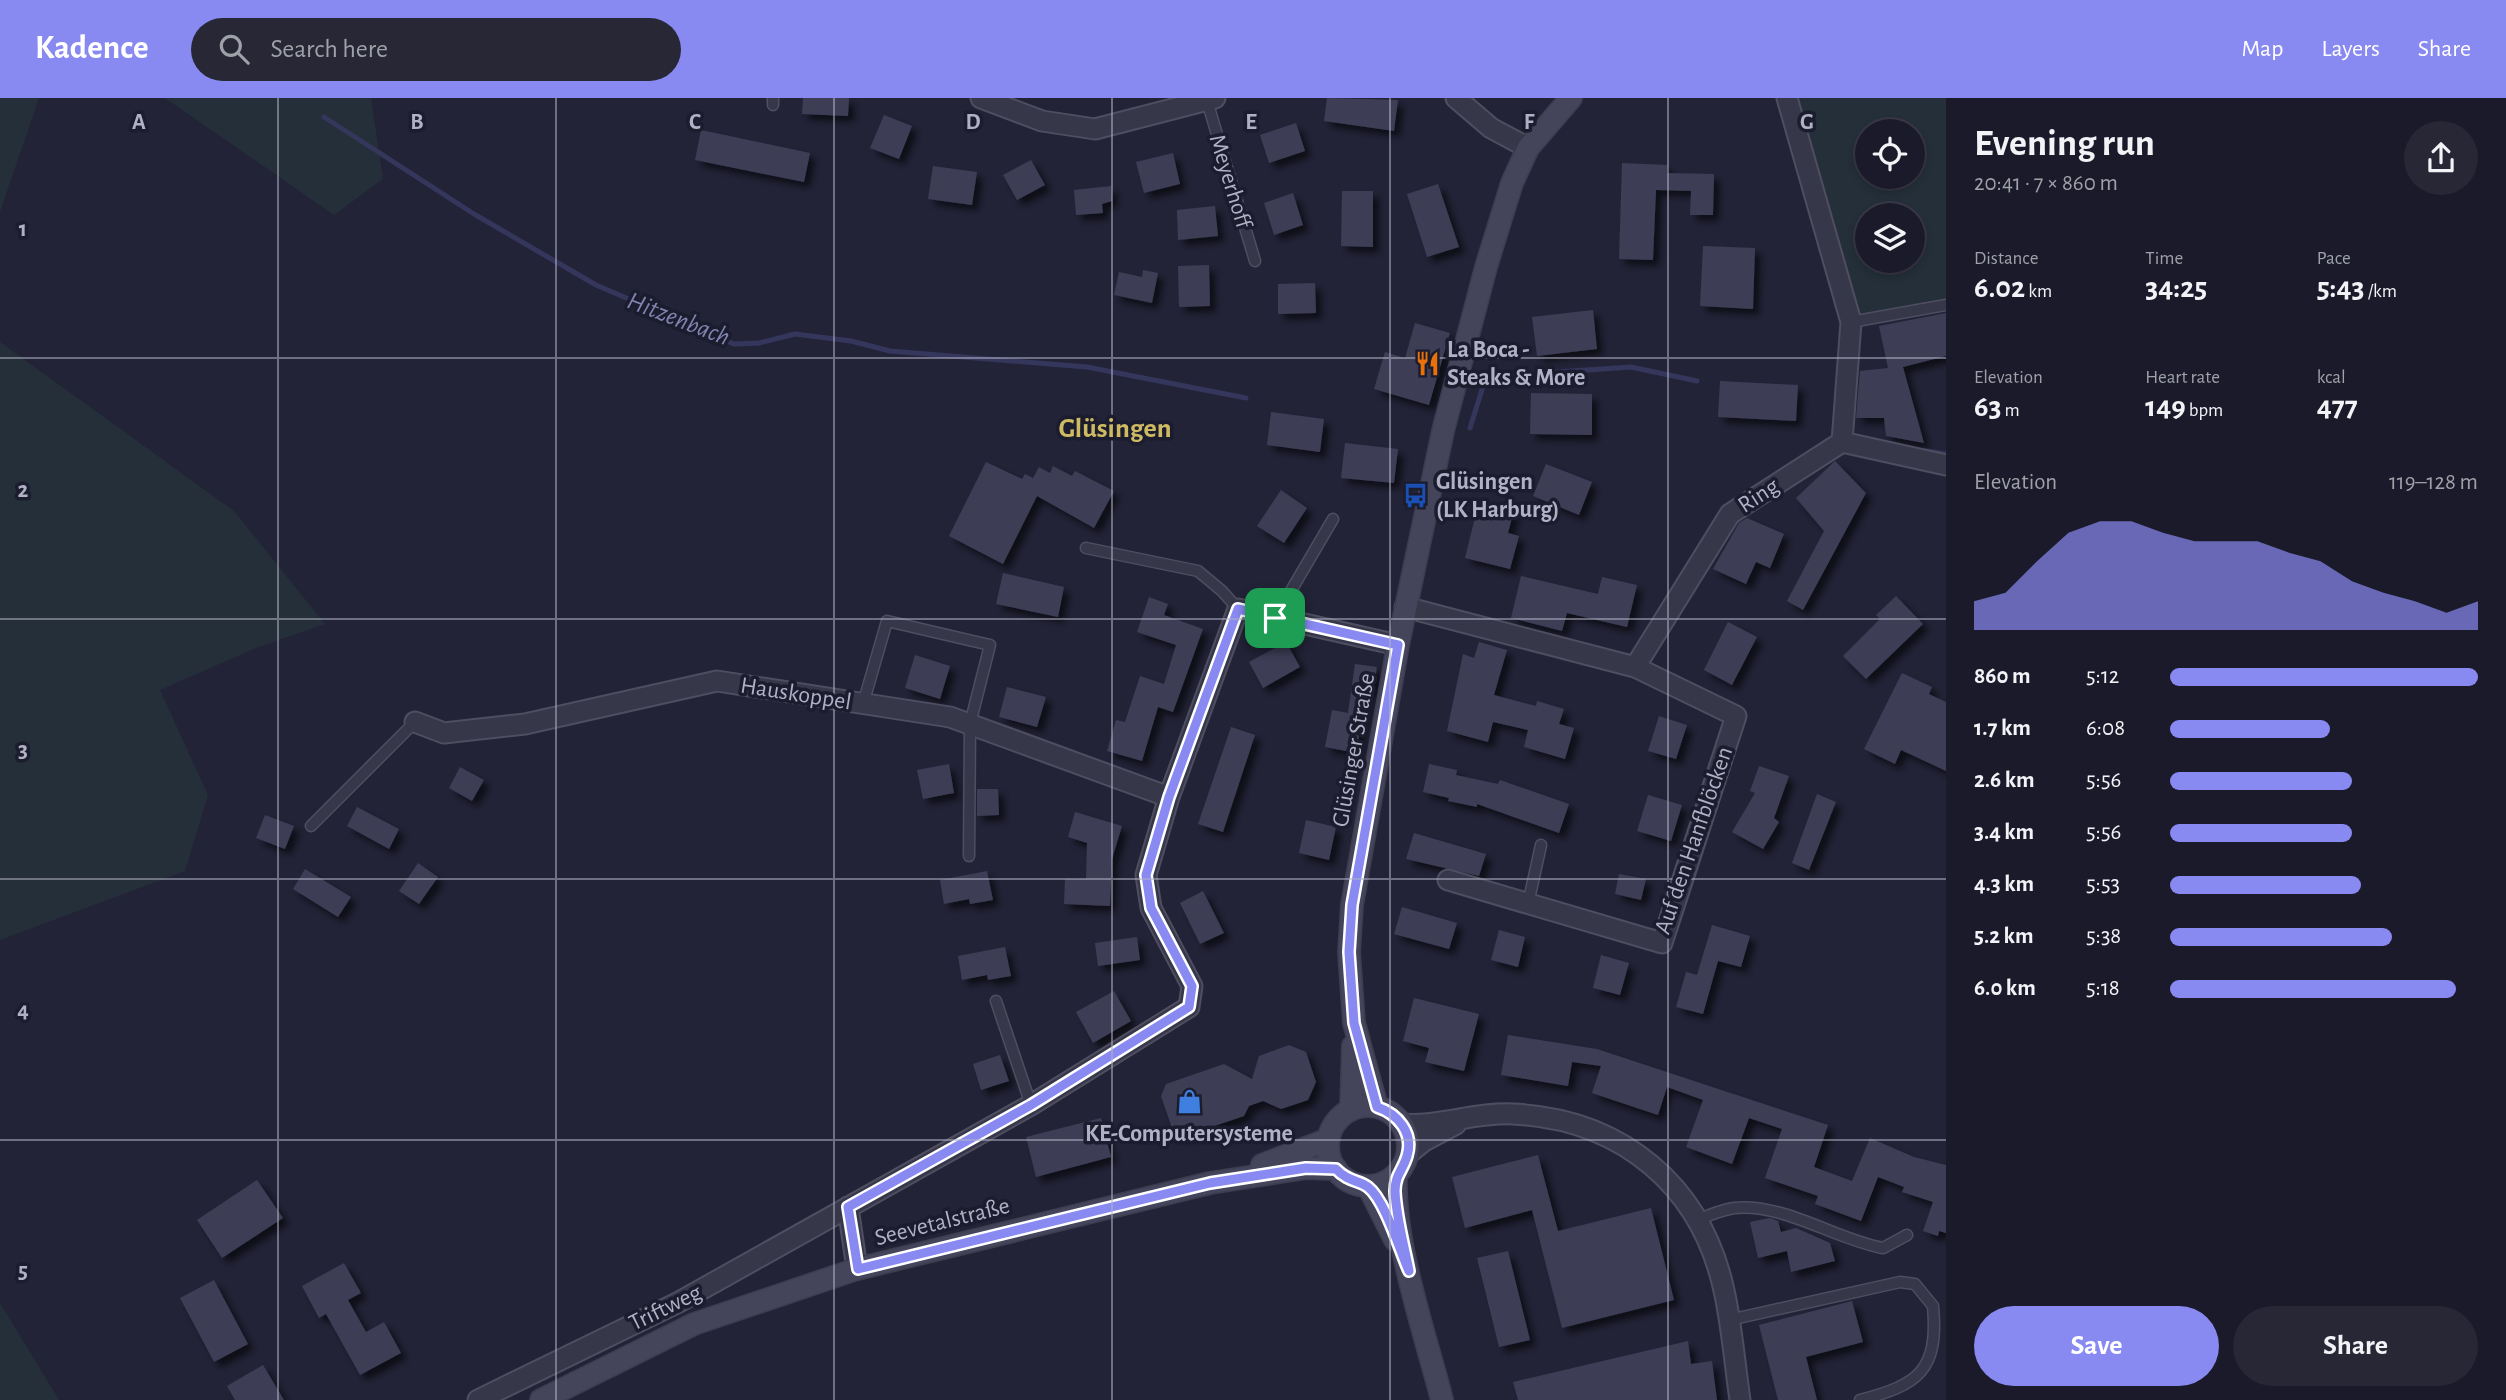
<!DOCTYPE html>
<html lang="en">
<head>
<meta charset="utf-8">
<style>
	:root { --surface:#1a1a2a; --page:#272736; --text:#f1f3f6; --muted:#9fa1a8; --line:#383847; --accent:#8989f2 }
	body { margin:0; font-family:"Alegreya Sans",sans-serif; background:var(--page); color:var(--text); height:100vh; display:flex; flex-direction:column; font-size:26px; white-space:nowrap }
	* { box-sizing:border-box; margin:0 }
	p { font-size:23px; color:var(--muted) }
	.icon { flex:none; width:38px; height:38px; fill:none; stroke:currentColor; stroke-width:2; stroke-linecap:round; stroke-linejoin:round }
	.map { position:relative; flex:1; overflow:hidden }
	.side { display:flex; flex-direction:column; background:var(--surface); width:560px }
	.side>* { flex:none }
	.buttons { position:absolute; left:1855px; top:21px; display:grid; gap:14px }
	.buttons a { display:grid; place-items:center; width:70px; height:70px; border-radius:50%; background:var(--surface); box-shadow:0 4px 10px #0003,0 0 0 2px var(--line); font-size:35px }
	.pin { position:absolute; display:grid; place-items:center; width:60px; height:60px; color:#fff; margin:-30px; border-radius:14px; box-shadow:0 4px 10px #0006 }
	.round { display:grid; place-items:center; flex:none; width:74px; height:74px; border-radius:37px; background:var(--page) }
	.summary { display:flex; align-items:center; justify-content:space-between; height:119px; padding:0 28px }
	h1 { font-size:38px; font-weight:700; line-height:52px }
	.figures { display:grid; grid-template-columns:repeat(3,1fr); gap:10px; height:119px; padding:7px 28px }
	.figures div { display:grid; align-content:center }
	.figures b { font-size:30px; font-weight:700 }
	.figures small { font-size:19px; font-weight:400 }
	.figures p { font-size:19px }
	.chart { height:196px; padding:14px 28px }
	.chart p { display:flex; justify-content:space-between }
	.chart svg { width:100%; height:126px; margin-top:7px; fill:var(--accent); opacity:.7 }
	.action { display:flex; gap:14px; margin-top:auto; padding:14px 28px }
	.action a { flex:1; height:80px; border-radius:42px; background:var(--accent); color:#fff; font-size:28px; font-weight:700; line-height:80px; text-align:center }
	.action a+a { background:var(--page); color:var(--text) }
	ul { padding:0 28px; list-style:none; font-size:23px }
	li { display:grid; grid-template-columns:112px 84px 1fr; align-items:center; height:52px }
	li i { height:18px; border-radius:9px; background:var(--accent) }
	header { display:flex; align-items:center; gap:42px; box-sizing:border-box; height:98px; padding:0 35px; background:var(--accent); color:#fff }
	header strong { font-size:33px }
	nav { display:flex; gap:38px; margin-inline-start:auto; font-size:24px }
	.search { width:490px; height:63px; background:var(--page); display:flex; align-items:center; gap:18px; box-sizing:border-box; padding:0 24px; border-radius:38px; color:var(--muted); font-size:26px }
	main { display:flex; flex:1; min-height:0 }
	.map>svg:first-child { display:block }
	.green { fill:#242f39; fill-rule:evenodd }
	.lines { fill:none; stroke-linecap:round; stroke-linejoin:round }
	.stream { stroke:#35365c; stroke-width:5 }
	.building { fill:#3c3d56; filter:url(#shadow) }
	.lane-casing { stroke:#4e4e60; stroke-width:13 }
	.street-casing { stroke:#4e4e60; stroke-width:23 }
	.secondary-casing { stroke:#3c3d4f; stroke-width:24 }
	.lane { stroke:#363749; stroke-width:10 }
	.street { stroke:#363749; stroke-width:19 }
	.secondary { stroke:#44445b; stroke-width:21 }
	.route-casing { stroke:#fff; stroke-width:14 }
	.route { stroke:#8989f2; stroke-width:9 }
	.grid { fill:none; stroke:#b1b1c5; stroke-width:2; stroke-opacity:0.55 }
	.labels { text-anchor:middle; stroke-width:7; stroke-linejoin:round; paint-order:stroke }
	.street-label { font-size:24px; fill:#b1b1c5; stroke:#1b1c2d }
	.poi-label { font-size:24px; font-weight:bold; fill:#b1b1c5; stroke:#1b1c2d; text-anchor:start }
	.water-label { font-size:26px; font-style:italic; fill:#8184b0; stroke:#1b1c2d }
	.quarter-label { font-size:28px; font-weight:bold; fill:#cdba63; stroke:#1b1c2d }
	.grid-label { font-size:23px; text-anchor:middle; font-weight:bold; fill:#b1b1c5; stroke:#1b1c2d; stroke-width:7; stroke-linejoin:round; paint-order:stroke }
</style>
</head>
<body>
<header>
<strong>Kadence</strong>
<div class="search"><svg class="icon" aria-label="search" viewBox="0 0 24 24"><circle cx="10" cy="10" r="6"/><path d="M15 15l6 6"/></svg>Search here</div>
<nav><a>Map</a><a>Layers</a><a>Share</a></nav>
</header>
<main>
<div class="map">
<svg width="1946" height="1302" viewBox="0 0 1946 1302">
	<defs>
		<filter id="shadow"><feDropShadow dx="6" dy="6" stdDeviation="3.5" flood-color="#0009"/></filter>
	</defs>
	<rect width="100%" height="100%" fill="#232338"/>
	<path class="green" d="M0,0H39L0,114Z
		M165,0H371L383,81L334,117Z
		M1795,0H1946V203L1861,218ZM1867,33H1913V79H1867ZM1867,117H1913V163H1867Z
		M0,244L234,413L325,526L256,550L160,592L208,697L185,773L0,842Z
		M0,1205L59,1302H0Z"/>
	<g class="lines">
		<path class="stream" d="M324,19L474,116L596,187L734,246L759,245L795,236L851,243L890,253L1087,269L1246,300
			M1470,330L1486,279L1631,269L1697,283
			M1922,352L1946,356"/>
	</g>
	<path class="building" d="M803,0H849L848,18L802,16Z
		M1327,0L1398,2L1394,33L1324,23Z
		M884,17L912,28L899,61L870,50Z
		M1296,25L1305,53L1269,65L1260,37Z
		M701,32L810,55L804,84L695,62Z
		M1173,55L1180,86L1144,95L1136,64Z
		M1031,62L1045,87L1017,102L1003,77Z
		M1622,65L1667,67V75L1714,76L1713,117H1690L1691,93L1656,92L1653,162L1619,161Z
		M933,68L977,74L972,107L928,101Z
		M1438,86L1459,149L1427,159L1407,96Z
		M1111,88L1112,103L1102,106L1103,115L1076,117L1074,92Z
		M1342,93H1373V149L1341,148Z
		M1293,95L1303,127L1274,137L1264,105Z
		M1215,108L1218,138L1178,142L1177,112Z
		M1703,148L1755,150L1753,211L1700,208Z
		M1209,167L1210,208L1179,209L1178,168Z
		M1143,172L1158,175L1152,205L1114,197L1119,174L1142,179Z
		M1315,185L1316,215L1278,216V186Z
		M1593,212L1597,251L1537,258L1532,219Z
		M1946,215V258L1903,269L1924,345L1886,338L1884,320H1856L1860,273L1888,270L1879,228Z
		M1415,225L1450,235L1429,307L1374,291L1385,254L1405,260Z
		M1720,283L1798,287L1796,323L1718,319Z
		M1531,295L1592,296V337L1530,336Z
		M1271,314L1324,321L1320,354L1267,347Z
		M1345,345L1398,351L1394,385L1341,380Z
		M1835,363L1866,395L1803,512L1787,503L1824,433L1796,400Z
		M986,364L1022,381L1025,376L1033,380L1039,369L1050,375L1053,368L1072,378L1075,373L1114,393L1094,430L1037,398L1003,466L949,438Z
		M1546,366L1592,384L1579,417L1533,398Z
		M1281,392L1307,410L1284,445L1257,428Z
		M1479,403L1514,412L1508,435L1519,438L1510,471L1465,460Z
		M1747,420L1784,436L1770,470L1756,464L1746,486L1713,471L1739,425Z
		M1003,475L1064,489L1058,519L996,506Z
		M1521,478L1598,496L1602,479L1637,487L1627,529L1567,515L1562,533L1511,520Z
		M1896,498L1923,526L1866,581L1843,558L1880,521L1876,517Z
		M1149,499L1168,506L1164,517L1203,531L1173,614L1158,609L1142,663L1107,653L1116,622L1125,624L1140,578L1164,586L1176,547L1137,534Z
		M1728,524L1757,539L1732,587L1704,572Z
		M1286,544L1300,569L1263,590L1249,564Z
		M1479,544L1507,552L1494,597L1536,608L1537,603L1564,611L1559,626L1574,630L1565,661L1524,649L1528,632L1493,624L1488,644L1447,633L1463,556L1474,560Z
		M915,557L950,568L940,601L905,590Z
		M1355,566L1377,569L1373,593L1368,592L1356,655L1325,649L1332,612L1348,615Z
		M1902,575L1932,589L1929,596L1946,604V673L1901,652L1895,666L1864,651Z
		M1007,589L1046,599L1037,629L999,619Z
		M1659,618L1687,627L1676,661L1648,653Z
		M1231,629L1255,637L1223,734L1198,726Z
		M949,666L954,695L923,701L917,672Z
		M1429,666L1457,672L1456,677L1498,686L1500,682L1569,706L1559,735L1477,706V709L1448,703L1449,700L1423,694Z
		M1759,668L1789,678L1774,720L1779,724L1763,751L1732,734L1755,695L1750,693Z
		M460,669L484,682L472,703L449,690Z
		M977,691H998L999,717L977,718Z
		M1817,696L1836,704L1809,772L1792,765Z
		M1648,697L1682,707L1671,743L1637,733Z
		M357,709L399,731L389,751L347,728Z
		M1075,714L1122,728L1112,761L1110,808L1064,806L1065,781H1086L1087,745L1068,739Z
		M265,717L294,728L285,751L256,740Z
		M1306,722L1336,729L1329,762L1299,755Z
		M1414,735L1486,756L1479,778L1406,761Z
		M418,765L438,779L419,806L399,793Z
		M305,771L351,799L338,819L293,791Z
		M987,773L993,802L970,806L969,801L944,806L940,782Z
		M1619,776L1646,781L1641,802L1615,796Z
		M1203,793L1224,835L1200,846L1180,805Z
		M1402,809L1457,825L1449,851L1394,836Z
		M1712,827L1750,838L1741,869L1718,863L1703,916L1676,909L1686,874L1697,877Z
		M1499,832L1525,839L1518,869L1491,862Z
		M1137,839L1140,862L1098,868L1095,845Z
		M1005,849L1011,878L988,882L987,877L962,882L958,858Z
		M1601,857L1629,865L1620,897L1593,890Z
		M1114,893L1131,923L1093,945L1076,914Z
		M1414,900L1479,916L1464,973L1425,964L1429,950L1403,943Z
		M1508,937L1597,951L1828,1027L1814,1069L1852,1083L1870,1040L1914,1059L1946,1067V1135L1939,1133L1938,1138L1923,1133L1933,1104L1902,1094L1904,1089L1878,1079L1861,1123L1815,1106L1818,1098L1765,1080L1782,1031L1749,1020L1732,1066L1686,1049L1703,1002L1667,989L1658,1017L1592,995L1601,968L1572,964L1568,988L1501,977Z
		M1289,947L1306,954L1316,984L1308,1002L1281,1011L1263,1003L1249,1008L1244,1018L1185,1038L1173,1033L1161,998L1166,986L1224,966L1252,981L1259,958Z
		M1000,957L1009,983L981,992L973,966Z
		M1101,1020L1111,1059L1036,1079L1026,1039Z
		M1538,1057L1558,1133L1651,1110L1674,1202L1562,1230L1532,1112L1465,1130L1452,1079Z
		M257,1082L283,1120L222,1160L197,1122Z
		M1770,1120L1778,1123L1781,1134L1796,1130L1830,1145L1835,1163L1791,1174L1787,1153L1758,1160L1750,1124Z
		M1508,1153L1530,1242L1499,1249L1477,1160Z
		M344,1165L361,1195L348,1202L366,1234L384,1224L401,1255L360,1277L326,1216L319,1220L302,1188Z
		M214,1182L248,1246L214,1264L180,1200Z
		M1852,1203L1863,1244L1806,1259L1817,1302H1778L1759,1227Z
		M1688,1243L1691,1266L1712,1263L1717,1302H1518L1513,1284Z
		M263,1267L284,1302H235L227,1288Z"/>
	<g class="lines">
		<defs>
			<path id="lane" d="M773,0V7
				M1207,3L1255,163
				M1851,224L1946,207
				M1086,450L1198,473L1222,493L1238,511
				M1275,520L1333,421
				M863,606L887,523L990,547L970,626L969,758
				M311,728L415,624
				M1528,806L1541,747
				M996,903L1031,1007
				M1697,1122C1709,1117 1721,1112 1734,1110C1785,1105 1834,1141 1883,1150L1907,1137
				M1729,1222L1900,1184L1915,1186L1933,1208C1939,1273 1918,1287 1860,1302"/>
			<path id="street" d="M981,0L1042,23L1095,31L1215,0
				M1456,0L1491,30L1528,50
				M1787,0L1851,224L1842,344
				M1842,344L1946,367
				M1405,509L1635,569L1736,618L1662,845L1448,782
				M1635,569L1730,416L1842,344
				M415,624L444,635L525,626L717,583L950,619L1169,699
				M1402,1026C1439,1029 1476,1014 1513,1016C1622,1021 1703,1088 1725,1197C1732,1231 1735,1267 1740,1302
				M1408,1056L1424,1043L1456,1026
				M848,1109L857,1171
				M478,1302L679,1204L1031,1007L1189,909L1192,888L1151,810L1146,777L1169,699L1238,511L1398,547"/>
			<path id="secondary" d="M1328 1048a40 40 0 1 1 80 0a40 40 0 1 1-80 0Z
				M1377,1009L1354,925L1349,854L1352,807L1398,547L1443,333L1486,169L1512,85L1528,50L1571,0
				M1351,1012L1353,948
				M1262,1067L1329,1041
				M1396,1077C1393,1145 1425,1235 1442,1302
				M1368,1088L1395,1142
				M541,1302L694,1226L857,1171L1210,1085L1306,1070L1336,1071"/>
		</defs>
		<use href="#lane" class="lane-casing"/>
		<use href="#street" class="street-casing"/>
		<use href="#secondary" class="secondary-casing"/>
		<use href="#lane" class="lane"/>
		<use href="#street" class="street"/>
		<use href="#secondary" class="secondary"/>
	</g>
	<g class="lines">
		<defs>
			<path id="route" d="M1238,511L1398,547L1352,807L1349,854L1354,925L1377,1009C1398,1016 1414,1035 1407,1058C1403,1072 1395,1077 1395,1093C1396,1119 1404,1147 1409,1173C1400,1153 1385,1102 1368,1089C1359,1082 1348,1084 1336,1071L1306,1070L1210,1085L858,1171L848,1109L1031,1007L1189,909L1192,888L1151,810L1146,777L1169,699Z"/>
		</defs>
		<use href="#route" class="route-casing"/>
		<use href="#route" class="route"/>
	</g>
	<path class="grid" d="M278,0V1302M556,0V1302M834,0V1302M1112,0V1302M1390,0V1302M1668,0V1302M0,260H1946M0,521H1946M0,781H1946M0,1042H1946"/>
	<defs>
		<symbol id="restaurant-bare" viewBox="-9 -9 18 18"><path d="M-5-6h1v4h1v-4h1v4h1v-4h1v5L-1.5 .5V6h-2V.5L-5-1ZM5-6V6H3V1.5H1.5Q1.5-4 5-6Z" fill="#e8710a" stroke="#1b1c2d" stroke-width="2.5" paint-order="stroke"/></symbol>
		<symbol id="bus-bare" viewBox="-9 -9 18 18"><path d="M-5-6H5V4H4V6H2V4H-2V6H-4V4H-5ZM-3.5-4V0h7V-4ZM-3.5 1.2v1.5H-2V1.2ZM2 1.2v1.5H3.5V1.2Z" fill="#1a4fb4" stroke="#1b1c2d" stroke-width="2.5" paint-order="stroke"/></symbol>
		<symbol id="shop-bare" viewBox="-9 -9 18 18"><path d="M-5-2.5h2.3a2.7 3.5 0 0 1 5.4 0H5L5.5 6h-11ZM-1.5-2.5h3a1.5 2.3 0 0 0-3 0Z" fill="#3f7fe0" stroke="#1b1c2d" stroke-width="2.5" paint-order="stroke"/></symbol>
	</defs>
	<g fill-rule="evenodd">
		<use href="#restaurant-bare" x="1410" y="248" width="35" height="35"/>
		<use href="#bus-bare" x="1398" y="380" width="35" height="35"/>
		<use href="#shop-bare" x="1172" y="986" width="35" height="35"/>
	</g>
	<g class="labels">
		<g class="street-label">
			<text transform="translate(1231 83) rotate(73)" y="8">Meyerhoff</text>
			<text transform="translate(1758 397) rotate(-33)" y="8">Ring</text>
			<text transform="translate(796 595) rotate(9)" y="8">Hauskoppel</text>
			<text transform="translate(1353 652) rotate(-80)" y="8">Glüsinger Straße</text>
			<text transform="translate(1693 742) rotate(-71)" y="8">Auf den Hanfblöcken</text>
			<text transform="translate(942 1123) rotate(-14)" y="8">Seevetalstraße</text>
			<text transform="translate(665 1209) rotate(-26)" y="8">Triftweg</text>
		</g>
		<g class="poi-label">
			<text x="1447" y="259">La Boca -<tspan x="1447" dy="28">Steaks &amp; More</tspan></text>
			<text x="1436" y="391">Glüsingen<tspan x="1436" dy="28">(LK Harburg)</tspan></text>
			<text x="1189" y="1043" text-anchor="middle">KE-Computersysteme</text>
		</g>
		<g class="water-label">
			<text transform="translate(679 220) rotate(21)" y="9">Hitzenbach</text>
		</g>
		<g class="quarter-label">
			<text x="1115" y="339">Glüsingen</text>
		</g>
	</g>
	<g class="grid-label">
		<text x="139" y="31">A</text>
		<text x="417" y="31">B</text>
		<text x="695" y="31">C</text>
		<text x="973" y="31">D</text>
		<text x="1251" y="31">E</text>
		<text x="1529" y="31">F</text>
		<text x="1807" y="31">G</text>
		<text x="23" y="138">1</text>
		<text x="23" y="399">2</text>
		<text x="23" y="659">3</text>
		<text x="23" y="919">4</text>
		<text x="23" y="1180">5</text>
	</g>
</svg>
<div class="buttons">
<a><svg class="icon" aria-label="locate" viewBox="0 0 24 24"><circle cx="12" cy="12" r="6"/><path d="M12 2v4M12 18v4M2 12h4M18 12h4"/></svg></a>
<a><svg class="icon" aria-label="layers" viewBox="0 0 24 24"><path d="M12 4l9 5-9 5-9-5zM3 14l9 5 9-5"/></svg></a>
</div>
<div class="pin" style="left:1275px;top:520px;background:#1e9e55"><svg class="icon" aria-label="arrive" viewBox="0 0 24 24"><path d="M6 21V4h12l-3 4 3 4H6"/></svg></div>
</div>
<section class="side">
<div class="summary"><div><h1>Evening run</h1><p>20:41 · 7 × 860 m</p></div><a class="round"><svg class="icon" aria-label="share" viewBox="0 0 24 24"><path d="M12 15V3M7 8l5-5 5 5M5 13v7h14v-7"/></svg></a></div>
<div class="figures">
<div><p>Distance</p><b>6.02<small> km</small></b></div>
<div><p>Time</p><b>34:25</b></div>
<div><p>Pace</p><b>5:43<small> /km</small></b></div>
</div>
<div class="figures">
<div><p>Elevation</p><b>63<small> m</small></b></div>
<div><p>Heart rate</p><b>149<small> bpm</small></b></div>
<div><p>kcal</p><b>477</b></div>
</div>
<div class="chart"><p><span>Elevation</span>119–128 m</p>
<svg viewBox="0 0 160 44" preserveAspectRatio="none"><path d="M0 44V34L10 31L20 20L30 10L40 6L50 6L60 10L70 13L80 13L90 13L100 17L110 20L120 27L130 31L140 34L150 38L160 34V44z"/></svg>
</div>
<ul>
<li><b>860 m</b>5:12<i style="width:100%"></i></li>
<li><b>1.7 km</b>6:08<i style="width:52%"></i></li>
<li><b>2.6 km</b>5:56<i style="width:59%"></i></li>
<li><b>3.4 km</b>5:56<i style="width:59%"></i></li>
<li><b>4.3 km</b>5:53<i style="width:62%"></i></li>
<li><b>5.2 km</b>5:38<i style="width:72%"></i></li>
<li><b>6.0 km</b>5:18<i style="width:93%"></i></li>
</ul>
<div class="action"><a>Save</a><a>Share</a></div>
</section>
</main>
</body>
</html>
